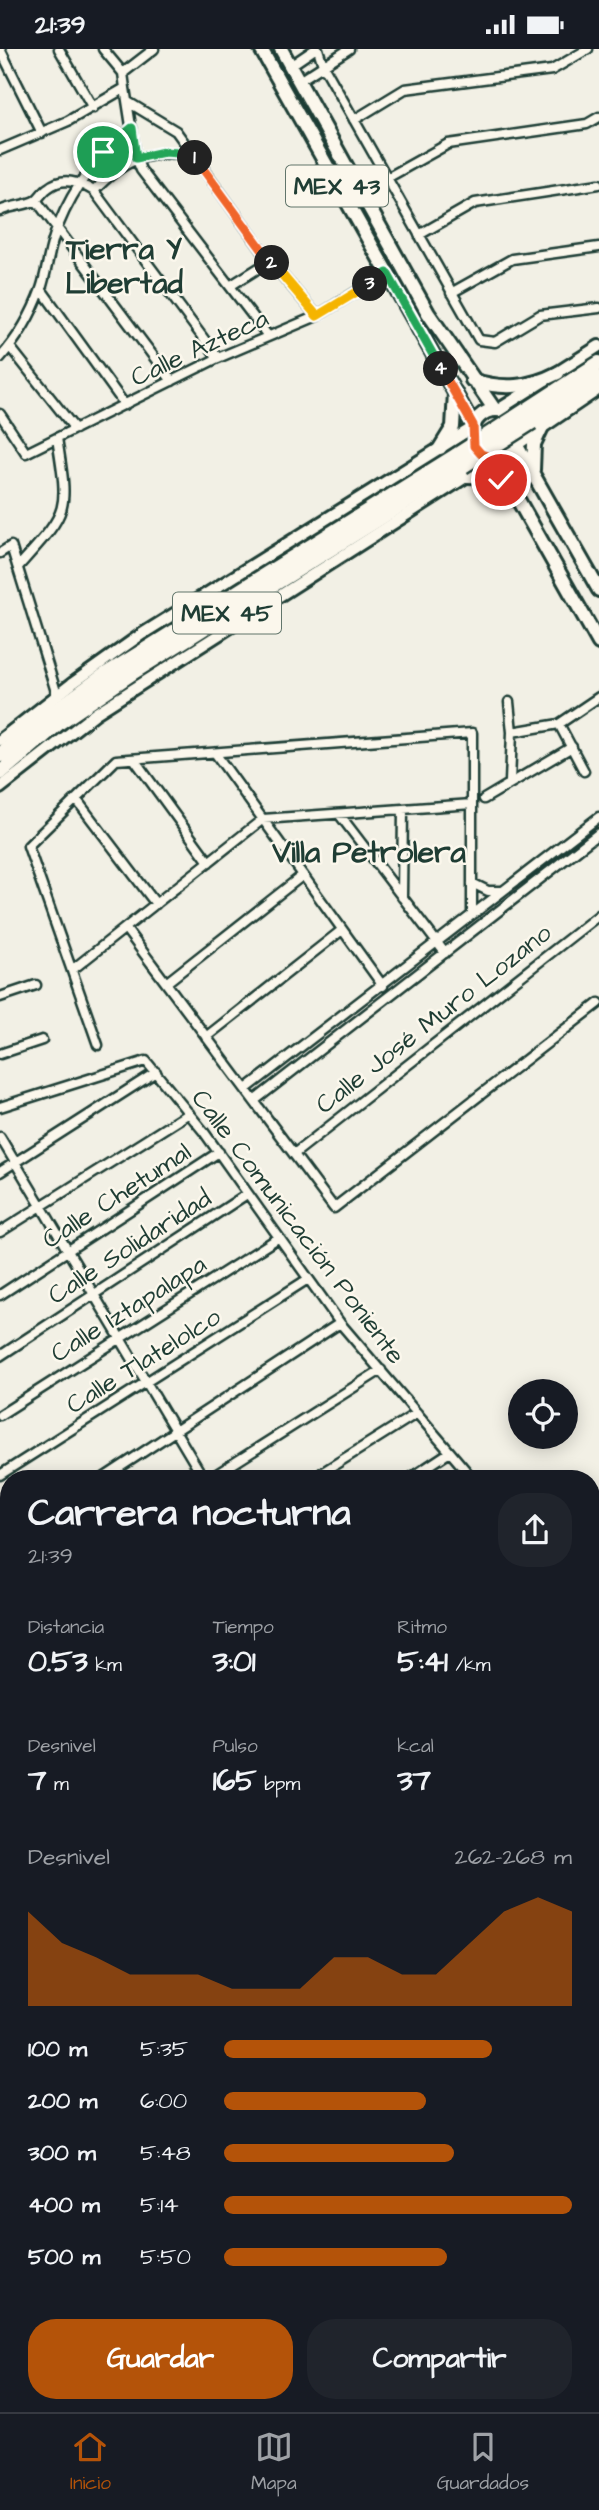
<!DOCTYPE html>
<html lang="es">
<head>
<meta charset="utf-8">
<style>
	:root { --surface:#171b24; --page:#20242c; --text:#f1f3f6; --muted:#9ea1a6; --line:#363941; --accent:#b45309 }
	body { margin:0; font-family:"Architects Daughter",sans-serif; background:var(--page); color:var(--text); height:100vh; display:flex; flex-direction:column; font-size:26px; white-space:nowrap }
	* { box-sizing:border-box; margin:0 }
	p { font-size:23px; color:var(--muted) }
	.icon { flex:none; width:38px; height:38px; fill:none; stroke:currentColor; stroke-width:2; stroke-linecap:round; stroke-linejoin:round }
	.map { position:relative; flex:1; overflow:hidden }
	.details { position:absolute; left:0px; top:1421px; width:600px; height:943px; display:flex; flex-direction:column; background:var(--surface); border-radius:28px 28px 0 0; box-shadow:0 4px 18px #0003 }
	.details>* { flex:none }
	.controls { position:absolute; left:508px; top:1330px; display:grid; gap:14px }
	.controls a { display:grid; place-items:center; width:70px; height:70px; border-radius:50%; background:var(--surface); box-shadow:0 4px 18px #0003; font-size:35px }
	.pin { position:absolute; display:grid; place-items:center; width:60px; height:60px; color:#fff; margin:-30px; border:4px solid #fff; border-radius:50%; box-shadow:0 2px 7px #0007 }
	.km { position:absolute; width:35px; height:35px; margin:-18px; border-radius:50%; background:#222; color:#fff; font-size:19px; line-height:35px; text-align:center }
	.round { display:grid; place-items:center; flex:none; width:74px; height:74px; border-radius:28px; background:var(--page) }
	.overview { display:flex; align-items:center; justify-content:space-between; height:119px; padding:0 28px }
	h1 { font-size:38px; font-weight:700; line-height:52px }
	.figures { display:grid; grid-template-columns:repeat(3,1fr); gap:10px; height:119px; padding:7px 28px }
	.figures div { display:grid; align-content:center }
	.figures b { font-size:30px; font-weight:700 }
	.figures small { font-size:19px; font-weight:400 }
	.figures p { font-size:19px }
	.chart { height:196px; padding:14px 28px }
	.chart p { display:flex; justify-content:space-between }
	.chart svg { width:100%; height:126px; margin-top:7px; fill:var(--accent); opacity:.7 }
	.action { display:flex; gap:14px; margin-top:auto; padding:14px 28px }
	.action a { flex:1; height:80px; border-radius:28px; background:var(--accent); color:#fff; font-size:28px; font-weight:700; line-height:80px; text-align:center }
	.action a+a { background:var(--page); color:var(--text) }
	ul { padding:0 28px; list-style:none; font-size:23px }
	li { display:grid; grid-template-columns:112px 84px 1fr; align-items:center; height:52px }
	li i { height:18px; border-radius:9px; background:var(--accent) }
	.status { display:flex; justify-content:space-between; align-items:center; height:49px; padding:0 35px; background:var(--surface); direction:ltr }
	.status svg { height:19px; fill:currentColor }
	.tabs { display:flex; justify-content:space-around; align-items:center; height:98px; border-top:2px solid var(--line); background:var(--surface); font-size:19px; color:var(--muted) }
	.tabs a { display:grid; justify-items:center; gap:4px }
	.tabs .selected { color:var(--accent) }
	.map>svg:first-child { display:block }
	.green { fill:#cfd2c8; stroke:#77887e; stroke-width:2 }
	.cemetery { fill:url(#cemetery-stones); stroke:#77887e; stroke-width:2 }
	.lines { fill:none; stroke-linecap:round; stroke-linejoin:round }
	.street-casing { stroke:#1f3d34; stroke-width:13 }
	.secondary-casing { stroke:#1f3d34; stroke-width:16 }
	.primary-casing { stroke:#1f3d34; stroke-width:18 }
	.highway-casing { stroke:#1f3d34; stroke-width:19 }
	.street { stroke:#fbf7ec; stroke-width:8 }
	.secondary { stroke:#fbf7ec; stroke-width:10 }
	.primary { stroke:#fbf7ec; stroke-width:12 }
	.highway { stroke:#fbf7ec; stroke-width:14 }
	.highway-bridge-casing { stroke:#1f3d34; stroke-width:19; stroke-linecap:butt }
	.highway-bridge { stroke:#fbf7ec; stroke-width:14 }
	.split-1-casing { stroke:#fff; stroke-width:14 }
	.split-2-casing { stroke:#fff; stroke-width:14 }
	.split-3-casing { stroke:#fff; stroke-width:14 }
	.split-4-casing { stroke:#fff; stroke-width:14 }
	.split-5-casing { stroke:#fff; stroke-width:14 }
	.split-6-casing { stroke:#fff; stroke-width:14 }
	.split-1 { stroke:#22a559; stroke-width:9 }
	.split-2 { stroke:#f0652b; stroke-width:9 }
	.split-3 { stroke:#f5b400; stroke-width:9 }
	.split-4 { stroke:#22a559; stroke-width:9 }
	.split-5 { stroke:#f0652b; stroke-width:9 }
	.split-6 { stroke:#f5b400; stroke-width:9 }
	.labels { text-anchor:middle; stroke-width:5; stroke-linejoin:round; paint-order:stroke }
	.shield { fill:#fbf7ec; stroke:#61756b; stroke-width:2 }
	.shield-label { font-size:24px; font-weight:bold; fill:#1f3d34 }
	.street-label { font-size:26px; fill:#1f3d34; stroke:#fbf7ec }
	.quarter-label { font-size:30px; font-weight:bold; fill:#1f3d34; stroke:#fbf7ec }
</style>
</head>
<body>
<div class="status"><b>21:39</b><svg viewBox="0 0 49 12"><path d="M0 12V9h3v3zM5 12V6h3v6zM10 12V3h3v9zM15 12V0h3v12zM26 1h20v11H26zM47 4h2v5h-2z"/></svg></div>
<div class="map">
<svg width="599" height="2363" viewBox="0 0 599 2363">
	<defs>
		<pattern id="cemetery-stones" width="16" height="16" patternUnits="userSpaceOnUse" patternTransform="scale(1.75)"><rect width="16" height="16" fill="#cfd2c8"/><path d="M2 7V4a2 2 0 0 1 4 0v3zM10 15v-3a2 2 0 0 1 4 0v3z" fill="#b1b5ac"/></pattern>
	</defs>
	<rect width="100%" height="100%" fill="#f2f0e5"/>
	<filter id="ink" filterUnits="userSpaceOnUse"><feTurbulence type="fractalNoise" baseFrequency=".0143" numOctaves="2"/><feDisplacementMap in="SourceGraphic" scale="14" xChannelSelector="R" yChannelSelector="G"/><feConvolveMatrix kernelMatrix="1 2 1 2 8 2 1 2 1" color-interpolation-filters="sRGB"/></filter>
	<g filter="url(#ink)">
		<path class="green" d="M284,2356H331L333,2363H287Z"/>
		<path class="cemetery" d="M599,1468V1547L592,1539V1474Z"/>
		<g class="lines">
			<defs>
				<path id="street" d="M0,0L42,84
					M59,0L93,59
					M103,0L123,24
					M318,0L323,16L479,291L495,293L540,266L599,259
					M290,17L315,0
					M299,32L349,0
					M125,39L136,109L141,121L268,287
					M128,53L176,82L270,212L317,267
					M354,71L405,40L552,21L588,0
					M0,101L68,72L125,39L123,24L154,0
					M387,129L448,95L587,75L599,68
					M94,142C125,109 148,102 193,105
					M36,151L172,332
					M0,162C11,156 27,157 36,151C40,148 43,142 48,139C63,127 79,133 94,142L218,309
					M419,186L475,154L599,135
					M230,237L270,212
					M41,240L125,356
					M451,244L512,210L599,198
					M10,298L75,380
					M0,309C18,289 32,265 41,240C48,219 49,197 58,177C75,135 98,107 132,79
					M0,365L26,404L218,309L317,267L387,224
					M0,504L11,497L57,646
					M18,518C69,461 69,465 57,389
					M509,653L512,683L510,733
					M559,675L584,722
					M512,683L559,675L599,648
					M215,704L383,937
					M134,710L209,813
					M76,750L156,855
					M484,750L572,698
					M339,765L445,904
					M472,834L488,842H501
					M402,848L403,760
					M125,879L334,1159L599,954
					M72,921L263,770L472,755
					M166,934L303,826
					M0,948L36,936
					M206,988L342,881
					M98,996L28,797L116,711L472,684V866
					M0,1005L42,991
					M246,1040L599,768
					M254,1052L599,784
					M0,1058L146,1012L204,1083L340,1274L473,1430
					M0,1088L204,1430
					M294,1105L599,866
					M0,1123L156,1023
					M0,1183L189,1064
					M0,1246L219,1103
					M0,1307L247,1145
					M0,1366L278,1189
					M0,1426L308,1230
					M102,1430L340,1274
					M209,1430L381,1321
					M312,1430L417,1364
					M409,1430L450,1403
					M0,1492L9,1487
					M0,1512L9,1525
					M0,1561L9,1556
					M592,1581L599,1590
					M592,1631L599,1626
					M0,1647L8,1670
					M592,1692L599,1687
					M592,1806L599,1801
					M592,1829L599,1842
					M0,1855L9,1874
					M592,1868L599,1864
					M0,1980L6,1992
					M592,2002L599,1998
					M0,2059L9,2055
					M592,2068L599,2080
					M592,2128L599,2123
					M0,2136L9,2132
					M592,2203L599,2199
					M0,2247L9,2243
					M592,2281L599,2277
					M0,2305L9,2301
					M592,2353L599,2349
					M25,2356L28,2363
					M360,2356L363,2363
					M477,2356L479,2363
					M537,2356L539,2363
					M591,2356L594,2363
					M140,2363L155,2356
					M407,2363L419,2356
					M511,2363L523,2356"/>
				<path id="secondary" d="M498,361L599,297
					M518,395L599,340
					M0,691L73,634L142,585L472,379
					M0,739L96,664L494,410
					M9,1670V1671
					M253,2356L255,2363
					M282,2356L284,2363"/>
				<path id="primary" d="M261,0L473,376
					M281,0L428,264L495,361
					M472,331C503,341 529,339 558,324
					M472 385a24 24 0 1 1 48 0a24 24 0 1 1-48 0Z
					M517,397L599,541
					M440,399L453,378L455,343
					M495,410L599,594
					M533,421L534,395L542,378
					M468,427L493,428L509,438"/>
				<path id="highway" d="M525,362L599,314
					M532,373L599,329
					M0,706L36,676L105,626L457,406
					M0,724L60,673L135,622L463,417"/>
			</defs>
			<use href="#street" class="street-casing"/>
			<use href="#secondary" class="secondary-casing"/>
			<use href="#primary" class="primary-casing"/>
			<use href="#highway" class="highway-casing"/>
			<use href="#street" class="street"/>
			<use href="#secondary" class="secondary"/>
			<use href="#primary" class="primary"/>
			<use href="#highway" class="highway"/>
			<defs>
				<path id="highway-bridge" d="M457,406L525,362
					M463,417L532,373"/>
			</defs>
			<use href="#highway-bridge" class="highway-bridge-casing"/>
			<use href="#highway-bridge" class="highway-bridge"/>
		</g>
	</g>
	<g class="lines" filter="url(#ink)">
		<defs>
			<path id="split-1" d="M103,103L132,79L136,109L164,103L193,105L195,109"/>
			<path id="split-2" d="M195,109L272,214"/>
			<path id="split-3" d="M272,214L317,267L370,235"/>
			<path id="split-4" d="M370,235L387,224L441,320"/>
			<path id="split-5" d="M441,320L473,376L474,397L481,405L495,410L504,426"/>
			<path id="split-6" d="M501,431L513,443L504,426"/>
		</defs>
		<use href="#split-1" class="split-1-casing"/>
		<use href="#split-2" class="split-2-casing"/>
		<use href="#split-3" class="split-3-casing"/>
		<use href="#split-4" class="split-4-casing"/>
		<use href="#split-5" class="split-5-casing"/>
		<use href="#split-6" class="split-6-casing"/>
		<use href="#split-1" class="split-1"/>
		<use href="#split-2" class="split-2"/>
		<use href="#split-3" class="split-3"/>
		<use href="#split-4" class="split-4"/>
		<use href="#split-5" class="split-5"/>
		<use href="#split-6" class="split-6"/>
	</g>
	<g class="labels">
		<g class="shield">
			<rect x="286" y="116.5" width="102" height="41" rx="5"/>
			<rect x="173" y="543.5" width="108" height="41" rx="5"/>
		</g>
		<g class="shield-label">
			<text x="337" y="145">MEX 43</text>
			<text x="227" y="572">MEX 45</text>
		</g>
		<g class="street-label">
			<text transform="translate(199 298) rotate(-25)" y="9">Calle Azteca</text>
			<text transform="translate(433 969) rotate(-38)" y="9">Calle José Muro Lozano</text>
			<text transform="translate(116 1146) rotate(-33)" y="9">Calle Chetumal</text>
			<text transform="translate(299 1177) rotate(53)" y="9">Calle Comunicación Poniente</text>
			<text transform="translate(129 1197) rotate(-33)" y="9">Calle Solidaridad</text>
			<text transform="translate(128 1259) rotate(-32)" y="9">Calle Iztapalapa</text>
			<text transform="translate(143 1311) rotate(-32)" y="9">Calle Tlatelolco</text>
		</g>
		<g class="quarter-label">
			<text x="124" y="210">Tierra Y<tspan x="124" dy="34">Libertad</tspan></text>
			<text x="369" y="813">Villa Petrolera</text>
		</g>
	</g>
</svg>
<div class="controls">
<a><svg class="icon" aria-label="locate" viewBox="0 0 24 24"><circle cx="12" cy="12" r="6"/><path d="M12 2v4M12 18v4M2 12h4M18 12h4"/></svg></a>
</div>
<div class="pin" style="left:103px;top:103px;background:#1e9e55"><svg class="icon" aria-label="arrive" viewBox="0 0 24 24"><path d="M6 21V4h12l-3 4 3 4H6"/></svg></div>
<div class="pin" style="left:501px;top:431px;background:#d93025"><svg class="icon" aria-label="check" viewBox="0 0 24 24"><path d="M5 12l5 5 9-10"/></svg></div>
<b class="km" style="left:195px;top:109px">1</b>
<b class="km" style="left:272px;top:214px">2</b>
<b class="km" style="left:370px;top:235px">3</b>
<b class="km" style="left:441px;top:320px">4</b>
<section class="details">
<div class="overview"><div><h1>Carrera nocturna</h1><p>21:39</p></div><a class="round"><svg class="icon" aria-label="share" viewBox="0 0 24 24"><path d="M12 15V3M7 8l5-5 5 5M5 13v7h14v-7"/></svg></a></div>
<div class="figures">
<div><p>Distancia</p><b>0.53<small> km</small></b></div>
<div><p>Tiempo</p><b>3:01</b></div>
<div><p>Ritmo</p><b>5:41<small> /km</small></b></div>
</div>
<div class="figures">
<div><p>Desnivel</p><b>7<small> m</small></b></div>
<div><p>Pulso</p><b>165<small> bpm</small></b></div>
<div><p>kcal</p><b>37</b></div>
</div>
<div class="chart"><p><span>Desnivel</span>262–268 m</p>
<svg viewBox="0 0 160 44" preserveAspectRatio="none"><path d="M0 44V11L10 22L20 27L30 33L40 33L50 33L60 38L70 38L80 38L90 27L100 27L110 33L120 33L130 22L140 11L150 6L160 11V44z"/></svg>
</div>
<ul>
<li><b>100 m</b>5:35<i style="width:77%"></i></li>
<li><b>200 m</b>6:00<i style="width:58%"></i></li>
<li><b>300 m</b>5:48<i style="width:66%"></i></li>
<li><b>400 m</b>5:14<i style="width:100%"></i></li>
<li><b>500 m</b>5:50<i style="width:64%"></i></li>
</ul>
<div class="action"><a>Guardar</a><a>Compartir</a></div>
</section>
</div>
<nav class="tabs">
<a class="selected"><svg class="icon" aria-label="home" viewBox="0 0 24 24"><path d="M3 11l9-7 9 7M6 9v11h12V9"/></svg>Inicio</a>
<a><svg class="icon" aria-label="map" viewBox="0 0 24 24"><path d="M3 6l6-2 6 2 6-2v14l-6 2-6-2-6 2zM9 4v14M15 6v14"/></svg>Mapa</a>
<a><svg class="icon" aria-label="saved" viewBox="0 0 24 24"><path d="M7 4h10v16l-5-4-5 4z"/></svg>Guardados</a>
</nav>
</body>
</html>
